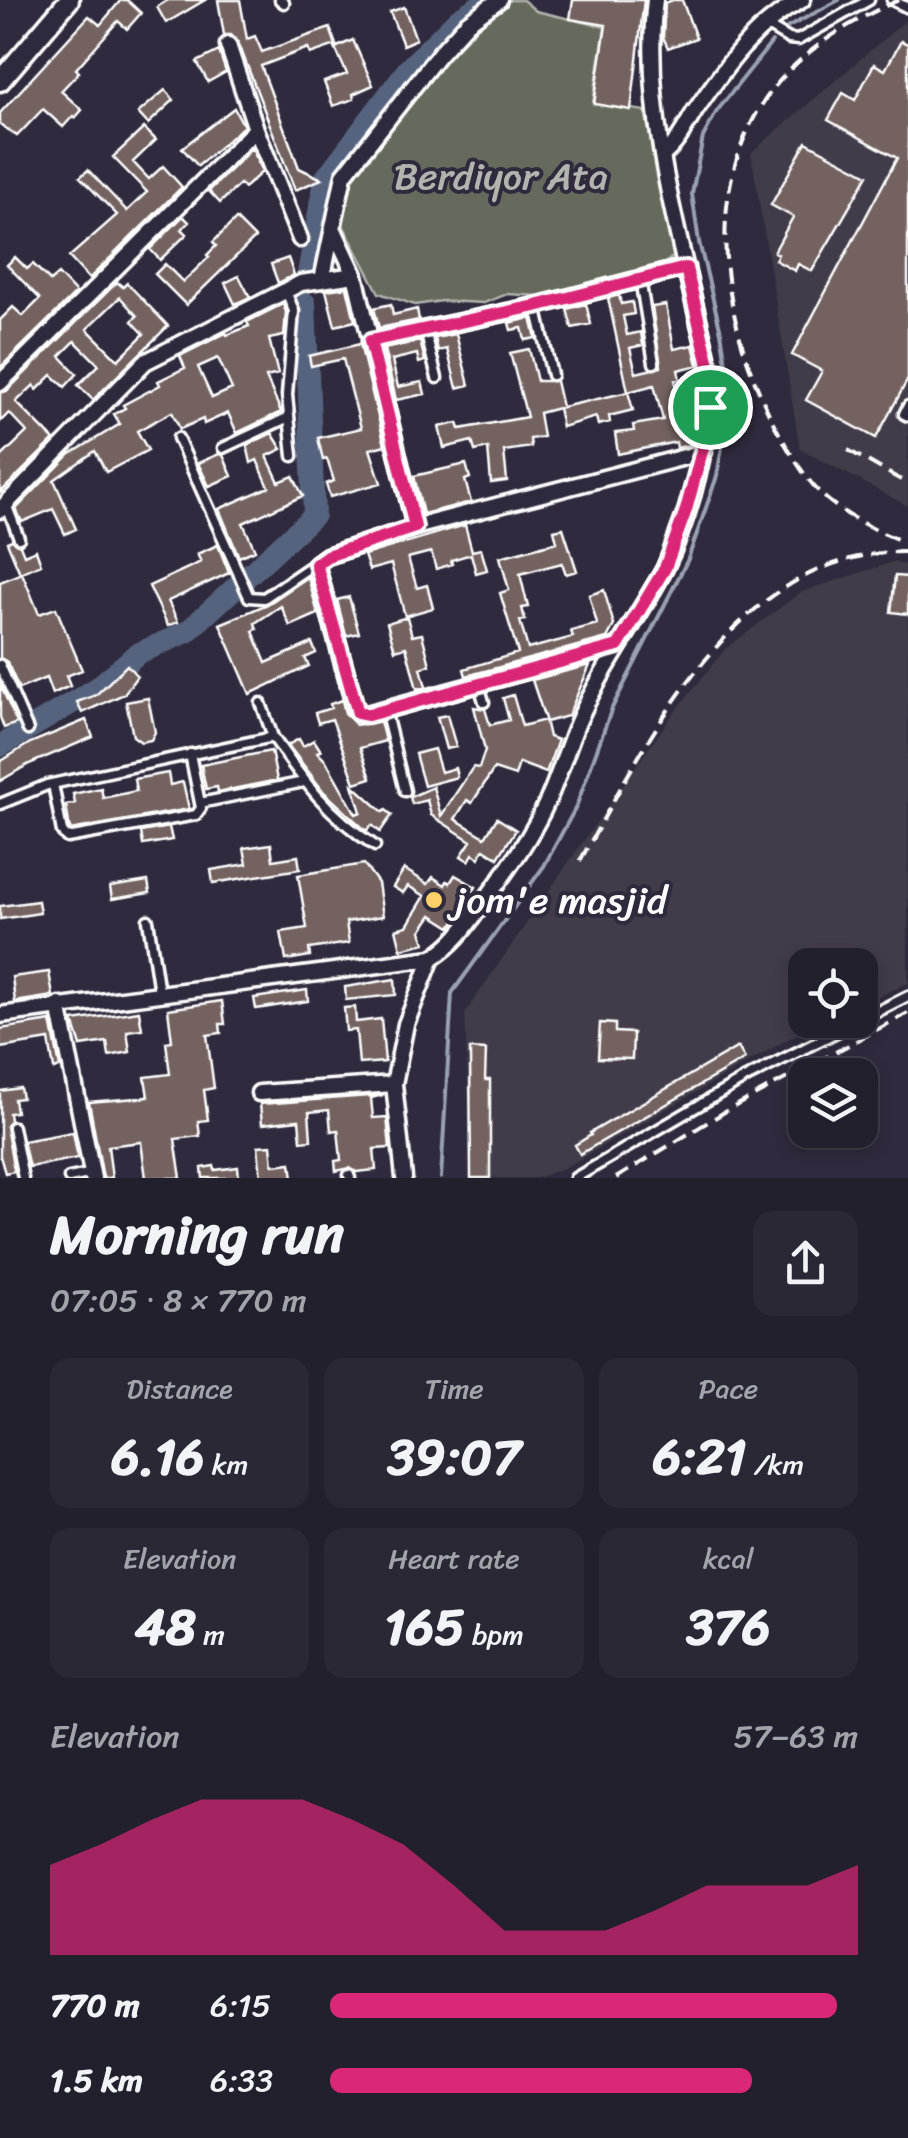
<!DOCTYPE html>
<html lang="en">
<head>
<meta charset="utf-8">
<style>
	:root { --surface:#23202e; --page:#2b2836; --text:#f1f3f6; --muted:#a3a3aa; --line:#403e4a; --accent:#db2777 }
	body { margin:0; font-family:Sriracha,sans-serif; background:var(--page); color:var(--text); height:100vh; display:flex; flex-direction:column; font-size:38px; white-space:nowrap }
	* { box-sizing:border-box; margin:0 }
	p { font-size:32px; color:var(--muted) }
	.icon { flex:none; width:55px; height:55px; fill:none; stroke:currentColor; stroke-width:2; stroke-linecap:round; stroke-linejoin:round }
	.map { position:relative; height:1178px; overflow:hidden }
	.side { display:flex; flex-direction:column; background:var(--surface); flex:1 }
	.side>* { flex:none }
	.controls { position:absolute; left:788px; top:948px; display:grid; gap:20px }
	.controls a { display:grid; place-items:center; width:90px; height:90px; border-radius:20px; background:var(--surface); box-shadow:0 5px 15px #0003,0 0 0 2px var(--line); font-size:50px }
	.pin { position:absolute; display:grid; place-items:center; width:85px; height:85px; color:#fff; margin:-42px; border:5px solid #fff; border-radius:50%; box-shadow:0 2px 10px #0007 }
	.round { display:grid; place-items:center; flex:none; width:105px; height:105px; border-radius:20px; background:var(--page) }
	.summary { display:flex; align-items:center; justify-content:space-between; height:170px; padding:0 50px }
	h1 { font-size:55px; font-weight:700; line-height:75px }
	.figures { display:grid; grid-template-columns:repeat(3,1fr); gap:15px; height:170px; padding:10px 50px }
	.figures div { display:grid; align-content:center; border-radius:20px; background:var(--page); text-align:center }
	.figures b { font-size:50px; font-weight:700 }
	.figures small { font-size:28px; font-weight:400 }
	.figures p { font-size:28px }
	.chart { height:280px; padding:20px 50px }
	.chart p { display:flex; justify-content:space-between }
	.chart svg { width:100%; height:180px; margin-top:10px; fill:var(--accent); opacity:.7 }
	ul { padding:0 50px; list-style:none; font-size:32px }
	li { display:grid; grid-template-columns:160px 120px 1fr; align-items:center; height:75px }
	li i { height:25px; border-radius:12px; background:var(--accent) }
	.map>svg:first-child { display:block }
	.built { fill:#433b48 }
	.green { fill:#666a5c; stroke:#b2b4ae; stroke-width:2.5 }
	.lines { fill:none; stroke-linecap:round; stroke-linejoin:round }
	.stream { stroke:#9aa2b2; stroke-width:4 }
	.river { stroke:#56647f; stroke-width:22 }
	.building { fill:#736260; stroke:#fff; stroke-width:2.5; fill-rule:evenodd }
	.service-casing { stroke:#fff; stroke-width:15 }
	.minor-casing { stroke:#fff; stroke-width:21 }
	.tertiary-casing { stroke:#fff; stroke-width:25 }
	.service { stroke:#2f2a3d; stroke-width:8 }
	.minor { stroke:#2f2a3d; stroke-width:14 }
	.tertiary { stroke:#2f2a3d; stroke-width:18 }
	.rail { stroke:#fff; stroke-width:4; stroke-dasharray:15 8; stroke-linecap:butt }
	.route-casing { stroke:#fff; stroke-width:20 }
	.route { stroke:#db2777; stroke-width:12 }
	.poi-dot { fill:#ffd166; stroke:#2f2a3d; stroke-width:4 }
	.labels { text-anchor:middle; stroke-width:8; stroke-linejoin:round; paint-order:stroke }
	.park-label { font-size:38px; fill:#b2b4ae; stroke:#2f2a3d }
	.poi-label { font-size:38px; fill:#fff; stroke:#2f2a3d; text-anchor:start }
</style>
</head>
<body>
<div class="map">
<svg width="908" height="1178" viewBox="0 0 908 1178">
	<rect width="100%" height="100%" fill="#2f2a3d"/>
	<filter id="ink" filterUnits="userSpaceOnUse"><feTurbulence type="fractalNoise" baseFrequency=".01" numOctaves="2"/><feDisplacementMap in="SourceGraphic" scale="20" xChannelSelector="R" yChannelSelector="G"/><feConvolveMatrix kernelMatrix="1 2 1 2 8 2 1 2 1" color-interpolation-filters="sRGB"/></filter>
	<g filter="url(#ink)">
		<path class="built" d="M906,20L908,21V506L800,449L751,153Z
			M893,562L908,566V983L860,1005V965H805V1020H828L792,1037L566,1167L537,1178H471L465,1013L559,876L670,718L725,649L801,592Z"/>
		<path class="green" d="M506,0H523L536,11L605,27L593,103L645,111L674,256L661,266L540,296L507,294L484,303L442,301L415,305L379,293L343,225L354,172L440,64Z"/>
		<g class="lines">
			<path class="stream" d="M781,31L839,0
				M441,1178L452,993L544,866L576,807L612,708L688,559L717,476L731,395L721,332L699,242L692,194L703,137L717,111L772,42"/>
			<path class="river" d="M308,274L325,179L408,69L458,19L488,0
				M0,746L97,688L137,654L187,632L314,515L305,303"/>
		</g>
		<path class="building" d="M121,0H127L141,13L127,29L118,21L76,69L79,72L61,91L82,110L75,118L73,116L63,127L43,109L17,136L0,124V113L89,16L100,25Z
			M168,0H205L166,23L157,7Z
			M218,0H240L247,39L255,36L262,52L330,28L336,45L310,54L308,48L261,66L299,168L322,179L295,190L238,42L231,35H224Z
			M573,0H644L631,110L594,104L606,25L570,19Z
			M673,0H682L696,38L668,48L663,37L665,3Z
			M404,7L416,39L403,45L390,12Z
			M353,40L373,85L353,94L354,99L333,106L324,82L347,74L335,48Z
			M901,41L908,44V379L876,438L806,400L822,371L792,355L897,158L828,120L843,93L855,100L874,64L885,70Z
			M219,51L226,72L208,82L197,62Z
			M165,90L174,100L148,124L138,113Z
			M234,108L244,126L198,166L182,148Z
			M144,128L156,140L133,162L149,179L163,166L182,187L89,279L69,257L117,215L80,177L88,170L127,211L147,192L113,157Z
			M806,142L868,175L812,271L798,264L795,271L775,260L778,254L774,252L793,217L771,205Z
			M252,148L262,172L244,188L240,184L220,203L209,191Z
			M183,216L189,222L182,229L187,234L160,260L150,249Z
			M236,219L255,238L186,305L155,274L165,264L183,282L209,257L207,255L216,246L213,242Z
			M15,257L27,269L33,264L50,281L58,274L76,293L0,368V320L13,307L23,316L40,299L7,265Z
			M288,258L294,275L278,283L271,264Z
			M239,276L250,297L235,304L225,283Z
			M117,282L123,287L127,283L168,326L93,400L78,385L99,365L75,341L60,356L77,374L65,387L52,375L37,390L34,385L16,402L54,440L0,493V458L27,432L9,413L0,422V393L7,391ZM120,297L137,316L132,321L144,334L118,360L87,329Z
			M347,287L355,321L335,326L326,290Z
			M619,295L621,304L632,302L634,314L623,316L627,335L641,332L643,345L630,348L636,373L661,367L652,307L666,305L674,349L693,345L698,365L678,370L680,379L675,380L682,411L697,409L693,444L677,448L676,442L618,454L615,433L634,431L633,425L663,420L654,385L628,392L608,298Z
			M283,304L286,312L284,336L269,339L278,374L266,377L281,412L237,433L228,413L204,424L203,419L180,429L172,412L137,431L148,450L106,472L95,451L54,480L76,529L65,534L53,509L22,522L16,509L69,455L120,424L114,414L125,408L123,405L160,385L158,381L185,368L180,356L226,333L227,335L249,326L247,322ZM218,358L232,389L212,398L198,367Z
			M391,304L393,315L417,309L419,320L379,328L374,308Z
			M586,304L591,324L572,328L567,309Z
			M531,318L536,338L525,340L522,328L511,330L509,323Z
			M456,334L469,385L457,388L447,349L438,351L435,338Z
			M420,341L425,361L419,363L417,354L392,360L398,387L422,382L425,394L396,400L384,349Z
			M360,344L385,445L370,449L381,483L330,497L326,484L334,481L327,459L323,460L318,438L361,428L343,359L311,366L309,356Z
			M529,349L537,381H556L562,407L539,413L543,437L530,439L531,447L504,451L507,481L491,483L488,448L475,451L472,441L444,448L439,427L458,423L460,429L527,417L510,353Z
			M628,392L633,410L609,416L610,422L598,425L596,417L562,427L558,408Z
			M272,433L282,449L267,456L279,482L293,476L303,496L243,523L255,550L239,557L219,509L269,487L257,460L251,463L247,445Z
			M219,454L223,455L232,476L209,486L198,463Z
			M466,464L470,478L465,480L471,502L423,514L414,476Z
			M465,525L472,551L481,549L487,570L476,573L471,554L451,560L452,564L436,569L431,552L408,558L417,588L427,585L433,608L405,616L391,564L369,570L364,555Z
			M563,528L577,571L566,574L562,563L520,574L528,607L522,608L525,620L520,621L528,649L573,637L571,631L597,624L589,595L604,590L614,625L607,638L466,676L464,669L518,653L500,593L509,590L500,557L557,542L554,530Z
			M12,540L20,545L24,555L36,550L41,564L20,573L7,542Z
			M218,545L229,573L168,601L178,622L168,626L149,586L201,562L197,554Z
			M22,573L39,614L56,608L82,670L66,676L70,686L52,694L46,678L19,689L7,662L0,658V582Z
			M895,576L908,577V614L891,612Z
			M308,577L318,614L290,626L281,606L255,623L257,629L253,631L266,663L312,643L316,653L305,658L309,666L250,694L220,624L268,604Z
			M349,597L359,633L346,636L337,600Z
			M407,617L412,636L422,634L430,665L421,668L426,687L417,689L406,647L395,650L387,623Z
			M127,665L137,676L124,694L82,713L77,702L96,695Z
			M590,665L568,716L546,722L532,680Z
			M0,684L17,723L4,728L0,717Z
			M513,695L522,726L545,720L549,737L558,740L546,773L519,763L515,776L494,769L472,803L467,800L455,819L485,837L497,818L516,830L498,858L484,849L479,858L473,854L469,861L461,856L471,841L431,815L427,800L412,804L410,797L433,787L441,816L473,767L479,768L485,750L474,707L485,709L490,725L509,720L503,698Z
			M148,698L155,732L151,740L141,742L133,736L126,702Z
			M342,700L345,713L356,725L380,721L385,741L360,748L371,778L355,783L332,719L318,723L315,713L331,708L330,704Z
			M447,715L456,747L446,749L437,717Z
			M86,720L93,737L29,764L0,781V762L30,743Z
			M299,739L303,746L314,740L321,751L317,752L326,761L356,814L361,812L353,785L383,812L386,810L392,815L380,832L372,825L366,831L363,828L324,792L288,745Z
			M434,749L441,772L455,768L457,777L424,786L415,754Z
			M271,751L277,780L218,792L217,787L206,789L201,765Z
			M168,773L170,785L183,782L189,809L70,830L66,805L75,803L73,794L101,788L103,798L136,791L134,779Z
			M169,827L172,840L143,845L141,832Z
			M271,844L273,860L298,856L300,869L213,883L211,870L247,864L244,848Z
			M364,864L378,883L383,916L346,922L349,943L309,949L310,956L286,960L281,932L307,928L298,875Z
			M404,869L428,884L433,877L445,885L447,881L450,883L455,875L476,887L451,927L432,915L421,931L425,943L401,949L396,929L407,926L425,896L408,886L403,893L393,887Z
			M148,881L150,893L112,899L110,887Z
			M38,901L40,913L0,919V906Z
			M49,972L53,996L15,1002L12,977Z
			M395,979L396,995L346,1000L345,987Z
			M307,990L308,1001L256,1009L254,998Z
			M222,1001L225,1024H220L221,1033L207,1035L214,1088L204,1090L208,1120L198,1121L200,1136L175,1139L181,1178H146L141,1142L108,1146L112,1178H103L89,1102L148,1097L145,1077L170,1074L166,1042L172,1041L168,1009Z
			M355,1007L356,1022L381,1019L385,1062L359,1064L356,1030L346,1031L344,1008Z
			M139,1011L142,1029L127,1031L130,1052L109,1056L107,1042L81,1046L73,1021Z
			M51,1021L60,1067L54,1069L49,1040L0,1048V1029Z
			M600,1023L615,1024V1032L633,1033L632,1059L598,1058Z
			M738,1047L745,1059L580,1154L575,1145L591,1135L590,1133Z
			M470,1049L486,1050L485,1080H490V1178H471Z
			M20,1088L22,1098L14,1099L16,1112L9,1113L10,1120L6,1126L14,1171L5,1173L0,1156V1091Z
			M383,1095L371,1098L373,1118L387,1117L390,1148L374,1149L376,1170L356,1172L350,1168L336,1171L335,1161L341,1160L338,1130L331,1131L329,1110L309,1112L311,1140L301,1141L299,1120L262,1124L260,1104Z
			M73,1132L78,1158L29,1167L23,1141Z
			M271,1145L273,1165L291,1163L293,1178H261L258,1146Z
			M214,1166L215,1170L238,1167L239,1178H203L202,1168Z"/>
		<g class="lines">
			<defs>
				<path id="service" d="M280,0L284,3
					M892,0L908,8
					M764,24L789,39L798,40L869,0
					M640,279L654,363
					M286,291L294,311L287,395L293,456
					M536,306L552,375
					M425,330L437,378
					M908,406L904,414L908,416
					M178,438L249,597L264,598L314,564
					M223,448L289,417
					M6,504L19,538
					M0,665L28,730
					M479,684L484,702
					M261,703L273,737
					M385,710L405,791
					M53,784L62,832L67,838L196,815L201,808L190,754
					M200,803L304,782
					M0,804L47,785L273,737C305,783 327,814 375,846
					M148,920L159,992
					M13,1127L23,1178
					M349,1175L350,1178
					M69,1178L93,1173
					M575,1178L744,1079L908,996"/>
				<path id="minor" d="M228,45L256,129L300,239
					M663,155C678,143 685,127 695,111C725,67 754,25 802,0
					M334,230L355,275
					M322,280L344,175L439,54L468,22L499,0
					M370,341L536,306L686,267
					M0,383L256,129
					M0,510L145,362L301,283L355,275L415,527
					M618,646L363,715L355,709L316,564L327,556L415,527L704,452
					M59,1005L93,1178
					M0,1015L432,958C455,944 467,925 483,903C507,870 531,838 548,800C559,775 567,748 578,722C601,669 637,622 664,570C691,516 715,425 709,365C683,252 641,115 655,0
					M259,1093L394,1084
					M404,1178L394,1084L406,1024L432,958"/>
				<path id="tertiary" d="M0,81L69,0"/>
			</defs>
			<use href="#service" class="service-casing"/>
			<use href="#minor" class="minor-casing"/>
			<use href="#tertiary" class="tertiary-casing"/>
			<use href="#service" class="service"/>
			<use href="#minor" class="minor"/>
			<use href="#tertiary" class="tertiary"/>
			<path class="rail" d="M899,0C840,26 785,60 754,118C702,214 728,334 775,426C788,449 803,476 822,495C846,517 877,532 908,543
				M848,450L908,484
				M580,861C651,735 737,550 908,552
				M616,1178L726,1111L908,1013"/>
		</g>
	</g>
	<g class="lines" filter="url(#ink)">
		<defs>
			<path id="route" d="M686,268L709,365L708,429L686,510L665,568L618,646L368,715L358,713L316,564L327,556L415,527L370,341L536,306Z"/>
		</defs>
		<use href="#route" class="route-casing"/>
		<use href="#route" class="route"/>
	</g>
	<circle class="poi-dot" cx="434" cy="900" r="10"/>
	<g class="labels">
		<g class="park-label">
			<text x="501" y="189">Berdiyor Ata</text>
		</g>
		<g class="poi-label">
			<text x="454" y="913">jom'e masjid</text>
		</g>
	</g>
</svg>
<div class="controls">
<a><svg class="icon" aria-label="locate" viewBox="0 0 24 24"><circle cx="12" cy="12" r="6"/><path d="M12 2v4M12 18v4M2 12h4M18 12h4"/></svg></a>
<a><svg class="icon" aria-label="layers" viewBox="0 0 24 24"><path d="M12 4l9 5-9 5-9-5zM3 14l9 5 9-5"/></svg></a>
</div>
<div class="pin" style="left:710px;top:407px;background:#1e9e55"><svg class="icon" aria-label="arrive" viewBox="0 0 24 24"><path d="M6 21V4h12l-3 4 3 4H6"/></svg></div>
</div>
<section class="side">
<div class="summary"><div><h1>Morning run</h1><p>07:05 · 8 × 770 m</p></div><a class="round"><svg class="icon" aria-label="share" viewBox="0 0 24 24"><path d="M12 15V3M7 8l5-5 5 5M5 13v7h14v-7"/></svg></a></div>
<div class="figures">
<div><p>Distance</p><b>6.16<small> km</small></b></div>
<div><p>Time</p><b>39:07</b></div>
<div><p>Pace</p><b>6:21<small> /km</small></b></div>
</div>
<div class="figures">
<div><p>Elevation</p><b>48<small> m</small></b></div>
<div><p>Heart rate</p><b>165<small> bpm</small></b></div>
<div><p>kcal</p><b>376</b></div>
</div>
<div class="chart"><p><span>Elevation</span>57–63 m</p>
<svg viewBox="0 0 160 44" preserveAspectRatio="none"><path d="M0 44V22L10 17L20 11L30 6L40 6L50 6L60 11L70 17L80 27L90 38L100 38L110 38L120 33L130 27L140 27L150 27L160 22V44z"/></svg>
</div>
<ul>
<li><b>770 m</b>6:15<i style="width:96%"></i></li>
<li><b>1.5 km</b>6:33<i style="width:80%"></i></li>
</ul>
</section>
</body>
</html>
